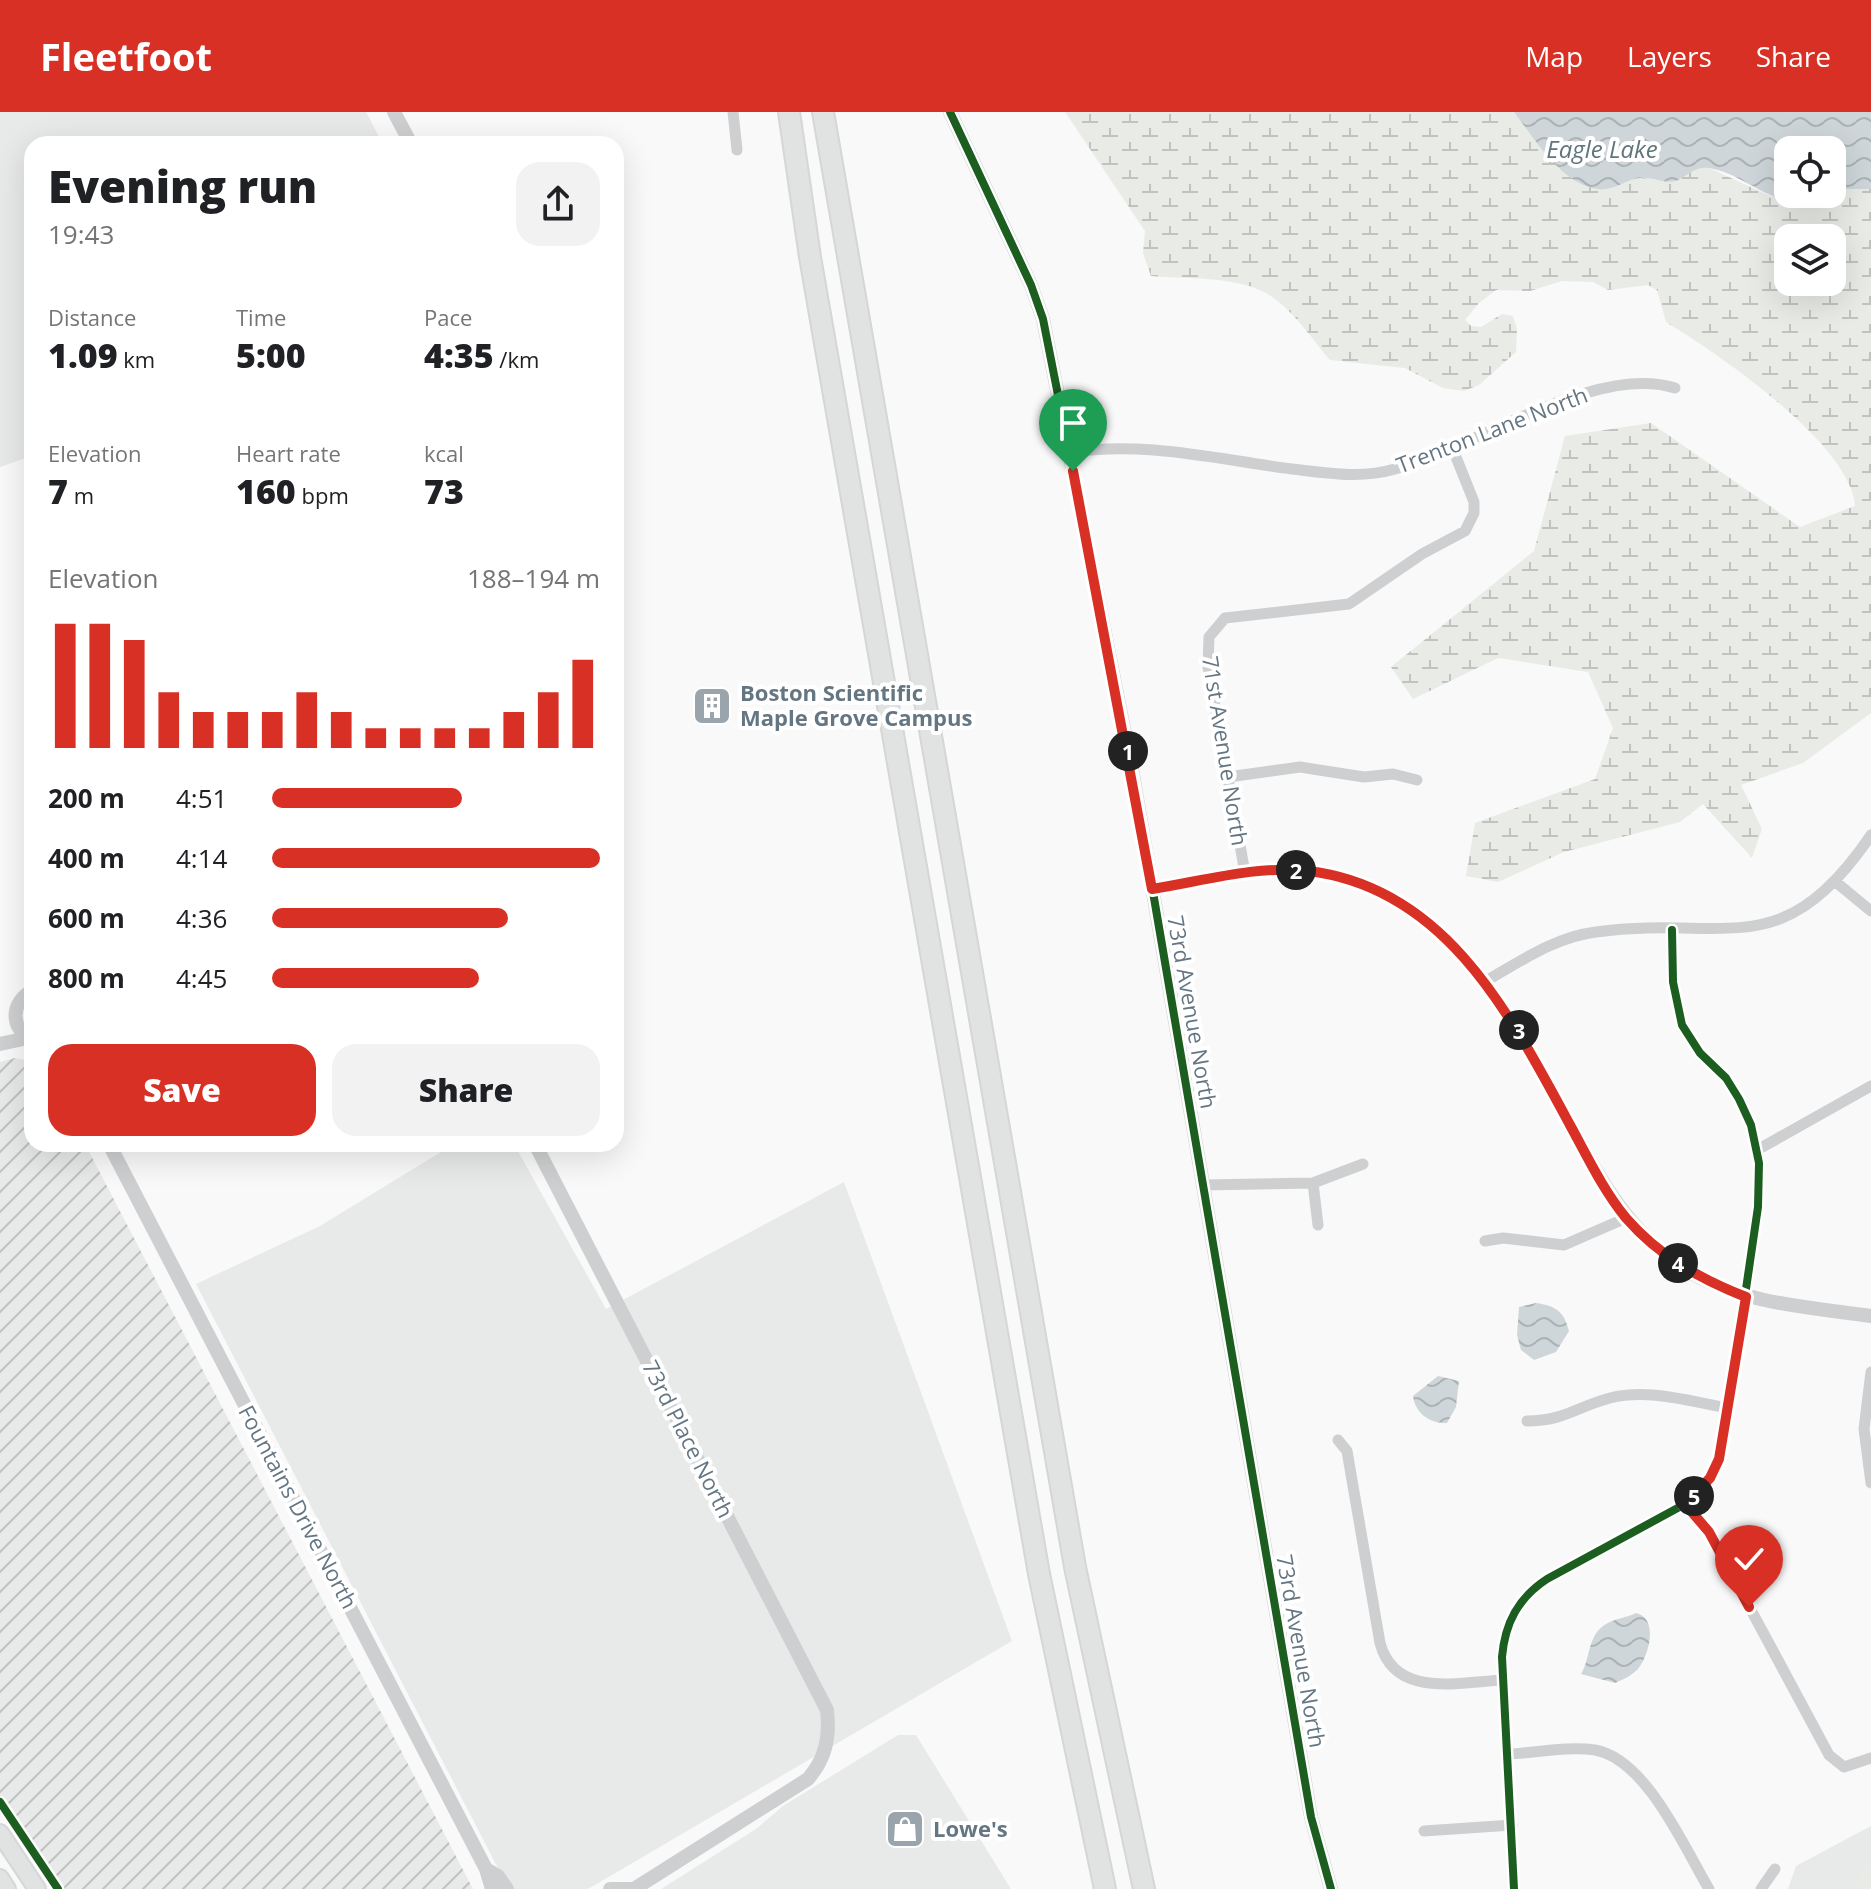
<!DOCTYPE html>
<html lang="en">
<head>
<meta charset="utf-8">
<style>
	:root { --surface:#fff; --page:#f2f2f2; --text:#202124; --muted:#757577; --accent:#d93025 }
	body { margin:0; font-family:"Open Sans",sans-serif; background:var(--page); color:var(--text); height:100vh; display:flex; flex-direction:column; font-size:30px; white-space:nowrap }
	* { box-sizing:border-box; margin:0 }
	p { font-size:26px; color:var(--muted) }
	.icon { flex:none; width:44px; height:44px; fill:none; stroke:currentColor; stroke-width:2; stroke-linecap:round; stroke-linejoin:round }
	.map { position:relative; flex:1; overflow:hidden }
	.side { position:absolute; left:24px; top:24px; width:600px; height:1016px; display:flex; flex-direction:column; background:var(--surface); border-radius:24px; box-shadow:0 8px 32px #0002 }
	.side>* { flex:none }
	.controls { position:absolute; left:1774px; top:24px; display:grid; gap:16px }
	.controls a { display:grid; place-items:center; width:72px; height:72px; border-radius:16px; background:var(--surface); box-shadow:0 8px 32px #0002; font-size:40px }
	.pin { position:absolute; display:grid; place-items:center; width:68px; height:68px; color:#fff; margin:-82px -34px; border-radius:50% 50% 50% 0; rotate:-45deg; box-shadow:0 0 8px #0007 }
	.pin .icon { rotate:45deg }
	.km { position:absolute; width:40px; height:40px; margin:-20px; border-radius:50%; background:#222; color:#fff; font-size:22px; line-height:40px; text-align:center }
	.round { display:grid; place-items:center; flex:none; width:84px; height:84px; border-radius:24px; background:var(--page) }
	.headline { display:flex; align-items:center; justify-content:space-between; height:136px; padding:0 24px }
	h1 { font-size:44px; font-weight:800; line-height:60px }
	.metrics { display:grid; grid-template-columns:repeat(3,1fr); gap:12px; height:136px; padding:8px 24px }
	.metrics div { display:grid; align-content:center }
	.metrics b { font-size:34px; font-weight:800 }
	.metrics small { font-size:22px; font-weight:400 }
	.metrics p { font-size:22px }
	.chart { height:224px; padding:16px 24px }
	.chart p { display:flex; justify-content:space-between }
	.chart svg { width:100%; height:144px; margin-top:8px; stroke:var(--accent); stroke-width:6 }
	.action { display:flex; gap:16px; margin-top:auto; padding:16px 24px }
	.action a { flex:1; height:92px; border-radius:24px; background:var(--accent); color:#fff; font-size:32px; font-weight:800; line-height:92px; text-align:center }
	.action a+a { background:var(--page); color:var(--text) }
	ul { padding:0 24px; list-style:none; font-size:26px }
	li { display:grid; grid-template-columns:128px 96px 1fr; align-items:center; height:60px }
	li i { height:20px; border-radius:10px; background:var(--accent) }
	header { display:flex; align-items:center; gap:48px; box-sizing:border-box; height:112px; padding:0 40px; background:var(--accent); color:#fff }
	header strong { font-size:38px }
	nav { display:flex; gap:44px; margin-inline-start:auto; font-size:28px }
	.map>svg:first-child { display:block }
	.built { fill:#e8e9e9 }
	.industrial { fill:url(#industrial-furrows) }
	.grass { fill:#e8ebe6 }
	.wetland { fill:url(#wetland-marsh); fill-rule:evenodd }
	.water { fill:url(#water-waves) }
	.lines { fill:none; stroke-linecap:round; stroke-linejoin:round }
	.secondary-casing { stroke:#d5d6d7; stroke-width:20 }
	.motorway-casing { stroke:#d5d6d6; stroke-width:24 }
	.minor { stroke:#cecfd0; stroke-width:11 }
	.tertiary { stroke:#cecfd0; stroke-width:14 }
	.secondary { stroke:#e1e2e2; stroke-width:16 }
	.motorway { stroke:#e1e2e2; stroke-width:20 }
	.cycleway-casing { stroke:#fff; stroke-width:13 }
	.cycleway { stroke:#1b5e20; stroke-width:8 }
	.route-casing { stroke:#fff; stroke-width:16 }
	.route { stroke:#d93025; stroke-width:10 }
	.labels { text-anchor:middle; stroke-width:8; stroke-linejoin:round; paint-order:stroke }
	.street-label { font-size:22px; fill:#657683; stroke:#fff }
	.poi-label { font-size:22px; font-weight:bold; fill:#657683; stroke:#fff; text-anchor:start }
	.water-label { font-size:24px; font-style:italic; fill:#60757c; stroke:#fff }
</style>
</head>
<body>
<header>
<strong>Fleetfoot</strong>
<nav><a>Map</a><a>Layers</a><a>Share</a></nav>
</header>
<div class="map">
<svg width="1871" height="1777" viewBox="0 0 1871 1777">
	<defs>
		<pattern id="industrial-furrows" width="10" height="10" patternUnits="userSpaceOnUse" patternTransform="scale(2)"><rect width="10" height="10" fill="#e8e9e9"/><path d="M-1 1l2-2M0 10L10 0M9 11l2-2" fill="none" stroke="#c0c1c2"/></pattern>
		<pattern id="wetland-marsh" width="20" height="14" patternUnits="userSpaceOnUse" patternTransform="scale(2)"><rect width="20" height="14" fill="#e8ebe6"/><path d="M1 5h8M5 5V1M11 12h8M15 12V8" fill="none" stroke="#c0c3c0"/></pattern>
		<pattern id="water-waves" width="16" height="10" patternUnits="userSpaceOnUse" patternTransform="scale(2)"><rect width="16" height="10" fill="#ced6d9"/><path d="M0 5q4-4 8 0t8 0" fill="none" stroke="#abb2b5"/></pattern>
	</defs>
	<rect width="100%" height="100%" fill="#f9f9f9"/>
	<path class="built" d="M0,0H366L383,32H32V344L0,355Z
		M454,1032H514L606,1197L844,1070L1012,1529L588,1777H512L502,1764L196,1172L320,1114Z
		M898,1623H916L1011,1777H661L756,1717L783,1694Z
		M1871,1714V1777H1788L1796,1754Z"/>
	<path class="industrial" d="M15,946L32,949V1032H85L473,1777H62L0,1684V950Z"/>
	<path class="grass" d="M1871,1748V1777H1850Z"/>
	<path class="wetland" d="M1065,0H1514L1533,22L1640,66L1674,69L1692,58L1707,55L1770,84L1802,86L1807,82H1832V77H1871V601L1803,651L1741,673L1762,717L1752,746L1703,692L1680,710L1564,740L1498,770L1466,764L1475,711L1595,667L1613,616L1588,560L1498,546L1413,587L1391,555L1534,439L1565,324L1651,311L1800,415L1855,394C1851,332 1717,241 1666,210L1657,178L1648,173L1608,178L1593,170L1562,169L1530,179L1496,178L1479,191L1465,208L1471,214L1481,215L1502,202L1513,204L1517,217L1516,240L1479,273L1464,279L1443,276L1405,256L1330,248C1311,226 1290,193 1264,180C1233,164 1184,167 1151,164L1143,141L1145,119ZM1788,126H1832V170H1788Z"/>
	<path class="water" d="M1514,0H1871V77H1832V38H1788V82H1807L1794,90C1763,86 1740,61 1709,56C1694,54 1688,64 1676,69C1665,72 1651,64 1639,66C1625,68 1614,79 1598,77C1562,73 1534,26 1514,0Z
		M1536,1191C1556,1194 1564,1199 1569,1219L1556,1240L1534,1248L1521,1238L1517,1223L1519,1195Z
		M1438,1264L1459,1269L1456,1295L1447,1311C1430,1312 1415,1301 1413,1284Z
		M1636,1501C1659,1506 1649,1544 1638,1557C1631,1564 1624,1567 1615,1571L1581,1562C1591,1546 1587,1523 1606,1512C1616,1506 1626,1506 1636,1501Z"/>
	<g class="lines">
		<defs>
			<path id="secondary" d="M0,1721L37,1777
				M0,1766L7,1777"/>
			<path id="motorway" d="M789,0L810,145L1039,1462L1105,1777
				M823,0L1075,1455L1144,1777"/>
		</defs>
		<use href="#secondary" class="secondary-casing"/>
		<use href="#motorway" class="motorway-casing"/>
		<path class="minor" d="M733,0L737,38
			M1069,341C1142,328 1220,348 1292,357C1327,361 1361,367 1395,357C1475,336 1595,251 1675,276
			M1228,665L1300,655L1364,665L1393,662L1417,668
			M1245,761L1208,555L1209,525L1225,506L1349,492L1422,442L1465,419L1474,401V390L1452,335
			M1837,771L1871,799
			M1486,869C1521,849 1555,825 1596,820C1727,802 1780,856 1871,723
			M1757,1038L1871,974
			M1313,1071L1318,1113
			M1203,1073L1313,1071L1363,1052
			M1485,1129L1503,1126L1564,1133L1626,1106
			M1871,1260L1864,1317L1871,1371
			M1527,1309C1564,1309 1576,1295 1610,1286C1649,1276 1691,1290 1729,1296
			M1338,1328L1347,1339L1380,1531C1395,1587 1459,1570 1504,1568
			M1685,1392L1709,1420L1829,1643L1844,1655L1871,1646
			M1508,1642C1536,1641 1567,1634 1595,1638C1646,1647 1684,1735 1709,1777
			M1424,1719L1512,1713
			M1514,1777L1502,1545C1505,1511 1518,1486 1547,1467L1685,1392L1710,1366L1724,1327L1758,1095L1759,1051L1751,1013L1739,987L1726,966L1700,941L1682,913L1673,870L1672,818
			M1761,1777L1775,1757"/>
		<path class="tertiary" d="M394,0L411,32
			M950,0L1031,173L1043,207L1133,663L1311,1705L1331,1777
			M1152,777C1193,770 1236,758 1278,758C1434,755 1506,894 1570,1012C1600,1068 1630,1122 1685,1157C1741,1192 1807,1195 1871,1204
			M32,879C10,891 10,916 32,928
			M0,932L28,926
			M109,1032L486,1757L492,1777
			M535,1032L827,1598C830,1625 826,1646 808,1667L634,1777
			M486,1757L498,1764L507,1777
			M610,1777H633"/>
		<use href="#secondary" class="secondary"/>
		<use href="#motorway" class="motorway"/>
		<defs>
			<path id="cycleway" d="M950,0L1031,173L1043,207L1133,663L1311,1705L1331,1777
				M0,1690L58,1777
				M1514,1777L1502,1545C1505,1511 1518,1486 1547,1467L1685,1392L1710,1366L1724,1327L1758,1095L1759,1051L1751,1013L1739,987L1726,966L1700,941L1682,913L1673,870L1672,818"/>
		</defs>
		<use href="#cycleway" class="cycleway-casing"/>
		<use href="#cycleway" class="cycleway"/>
	</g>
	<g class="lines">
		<defs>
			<path id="route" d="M1073,359L1152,777C1203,769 1257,753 1308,759C1446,775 1511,904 1570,1013C1587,1044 1603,1078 1626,1106C1659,1144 1700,1167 1746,1185L1719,1347L1710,1366L1685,1392L1709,1420L1749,1495"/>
		</defs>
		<use href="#route" class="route-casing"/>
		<use href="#route" class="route"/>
	</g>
	<defs>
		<symbol id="building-square" viewBox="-11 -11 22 22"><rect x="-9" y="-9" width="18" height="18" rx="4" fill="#99a4ac" stroke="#fff"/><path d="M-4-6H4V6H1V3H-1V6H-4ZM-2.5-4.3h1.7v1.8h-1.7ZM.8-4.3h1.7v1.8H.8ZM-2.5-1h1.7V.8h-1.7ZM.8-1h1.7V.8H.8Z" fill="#fff"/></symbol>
		<symbol id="shop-square" viewBox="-11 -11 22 22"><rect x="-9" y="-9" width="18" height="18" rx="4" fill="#99a4ac" stroke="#fff"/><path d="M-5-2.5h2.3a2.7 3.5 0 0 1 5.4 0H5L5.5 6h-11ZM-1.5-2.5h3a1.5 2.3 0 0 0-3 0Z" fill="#fff"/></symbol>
	</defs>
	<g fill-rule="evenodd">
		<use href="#building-square" x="690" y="572" width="44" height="44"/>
		<use href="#shop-square" x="883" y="1695" width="44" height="44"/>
	</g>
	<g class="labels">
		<g class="street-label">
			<text transform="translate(1492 318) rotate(-21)" y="8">Trenton Lane North</text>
			<text transform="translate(1225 639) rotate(81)" y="8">71st Avenue North</text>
			<text transform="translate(1192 900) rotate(80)" y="8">73rd Avenue North</text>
			<text transform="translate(688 1327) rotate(63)" y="8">73rd Place North</text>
			<text transform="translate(298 1395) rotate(62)" y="8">Fountains Drive North</text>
			<text transform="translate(1301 1539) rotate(80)" y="8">73rd Avenue North</text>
		</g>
		<g class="poi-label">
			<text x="740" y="589">Boston Scientific<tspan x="740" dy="25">Maple Grove Campus</tspan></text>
			<text x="933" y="1725">Lowe's</text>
		</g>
		<g class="water-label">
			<text x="1602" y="46">Eagle Lake</text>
		</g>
	</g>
</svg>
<div class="controls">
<a><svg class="icon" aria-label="locate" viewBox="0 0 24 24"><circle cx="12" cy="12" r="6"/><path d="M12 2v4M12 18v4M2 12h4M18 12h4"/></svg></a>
<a><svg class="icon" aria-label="layers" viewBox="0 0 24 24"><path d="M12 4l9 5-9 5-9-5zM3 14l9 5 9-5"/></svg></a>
</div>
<div class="pin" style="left:1073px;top:359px;background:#1e9e55"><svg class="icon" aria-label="arrive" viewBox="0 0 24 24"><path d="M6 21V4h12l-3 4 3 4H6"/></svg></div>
<div class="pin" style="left:1749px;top:1495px;background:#d93025"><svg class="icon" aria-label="check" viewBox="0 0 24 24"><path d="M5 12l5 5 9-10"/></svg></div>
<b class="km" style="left:1128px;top:639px">1</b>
<b class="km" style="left:1296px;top:758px">2</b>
<b class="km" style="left:1519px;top:918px">3</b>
<b class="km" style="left:1678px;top:1151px">4</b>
<b class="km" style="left:1694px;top:1384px">5</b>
<section class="side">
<div class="headline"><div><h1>Evening run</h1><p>19:43</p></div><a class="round"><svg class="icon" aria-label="share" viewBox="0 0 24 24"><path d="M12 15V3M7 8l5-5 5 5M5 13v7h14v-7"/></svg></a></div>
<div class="metrics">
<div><p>Distance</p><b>1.09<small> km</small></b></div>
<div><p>Time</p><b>5:00</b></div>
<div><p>Pace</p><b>4:35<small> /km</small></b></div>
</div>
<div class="metrics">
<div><p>Elevation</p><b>7<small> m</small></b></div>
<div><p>Heart rate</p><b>160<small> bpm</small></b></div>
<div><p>kcal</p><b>73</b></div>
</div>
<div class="chart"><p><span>Elevation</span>188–194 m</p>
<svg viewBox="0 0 160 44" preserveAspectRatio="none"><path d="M5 44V6M15 44V6M25 44V11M35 44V27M45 44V33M55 44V33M65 44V33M75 44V27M85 44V33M95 44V38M105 44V38M115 44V38M125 44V38M135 44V33M145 44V27M155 44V17"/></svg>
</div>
<ul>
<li><b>200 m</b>4:51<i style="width:58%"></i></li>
<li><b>400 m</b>4:14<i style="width:100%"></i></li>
<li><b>600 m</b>4:36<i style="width:72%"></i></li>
<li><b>800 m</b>4:45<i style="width:63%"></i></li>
</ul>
<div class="action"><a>Save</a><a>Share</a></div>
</section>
</div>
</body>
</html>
